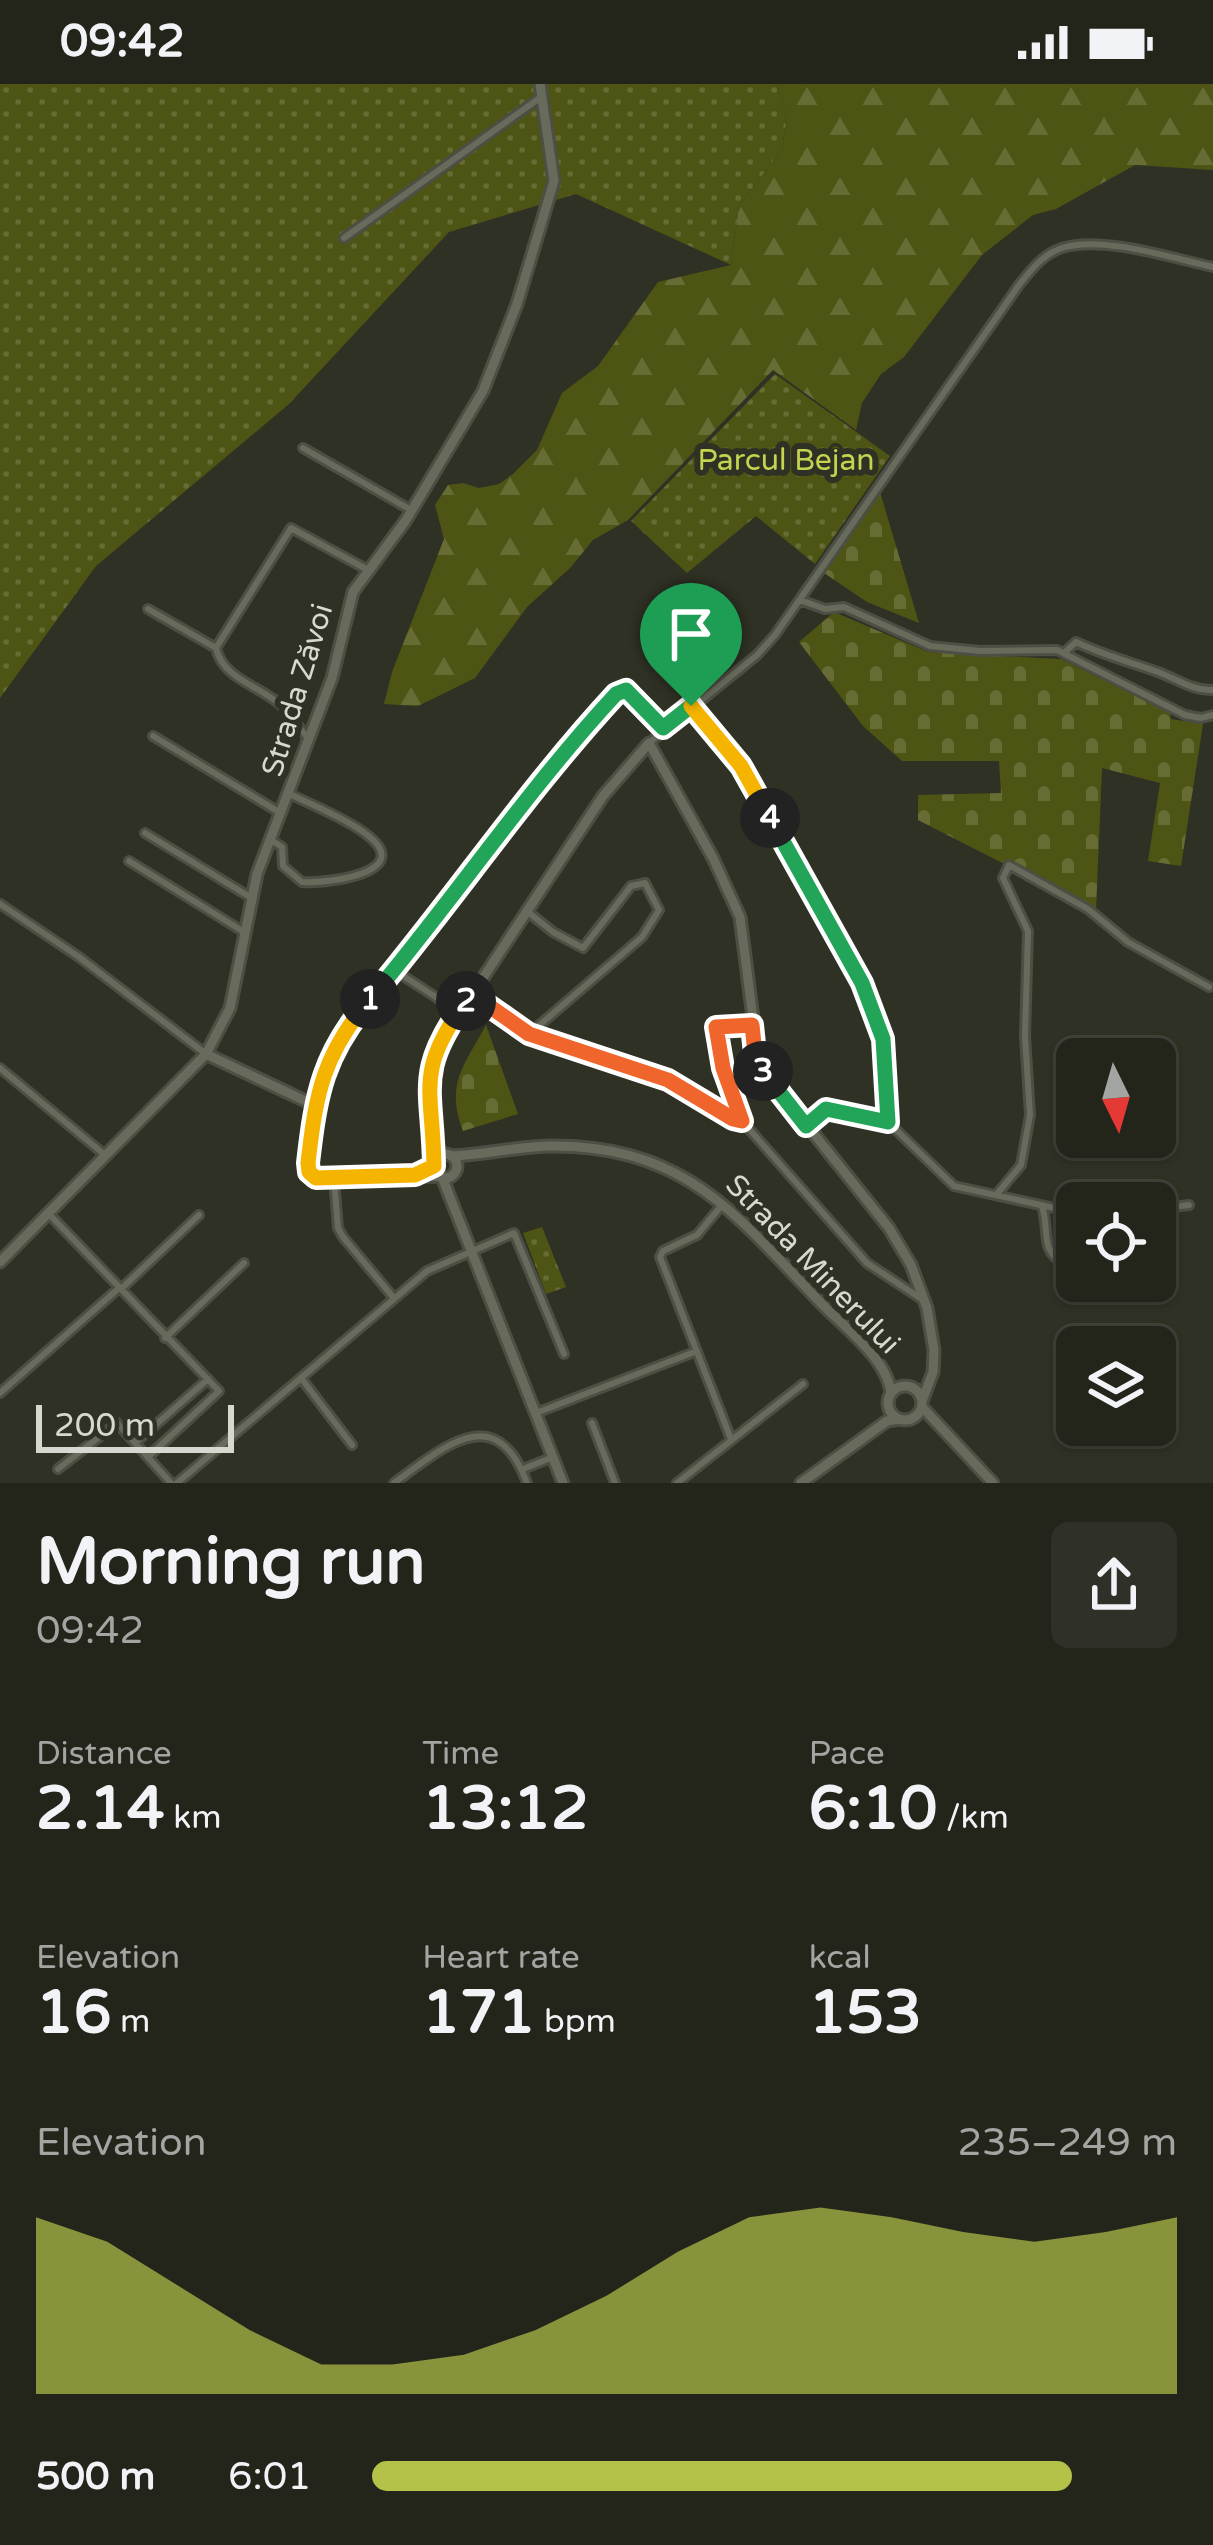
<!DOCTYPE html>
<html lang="en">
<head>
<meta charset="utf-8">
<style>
	:root { --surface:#23251b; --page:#2f3128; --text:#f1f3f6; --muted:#a3a5a3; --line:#40423a; --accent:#b5c249 }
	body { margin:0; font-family:"Varela Round",sans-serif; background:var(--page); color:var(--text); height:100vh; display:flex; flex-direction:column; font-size:45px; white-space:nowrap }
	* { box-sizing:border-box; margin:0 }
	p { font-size:39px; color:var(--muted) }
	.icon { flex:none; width:66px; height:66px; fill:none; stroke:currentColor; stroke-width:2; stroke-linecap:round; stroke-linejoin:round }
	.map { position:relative; height:1399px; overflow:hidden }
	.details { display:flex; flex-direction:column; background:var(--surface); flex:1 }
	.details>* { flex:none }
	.needle { width:78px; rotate:175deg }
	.tools { position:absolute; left:1056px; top:954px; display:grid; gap:24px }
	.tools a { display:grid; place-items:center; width:120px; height:120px; border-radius:18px; background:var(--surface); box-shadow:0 3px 9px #0004,0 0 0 3px var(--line); font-size:60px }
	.scale { position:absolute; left:36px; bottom:30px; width:198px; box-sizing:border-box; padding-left:12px; border:6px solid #d7d8d0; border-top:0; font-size:33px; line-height:42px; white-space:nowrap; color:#d7d8d0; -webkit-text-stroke:9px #2f3124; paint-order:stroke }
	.pin { position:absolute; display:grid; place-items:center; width:102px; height:102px; color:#fff; margin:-123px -51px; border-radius:50% 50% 50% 0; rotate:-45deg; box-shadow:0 0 12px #0007 }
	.pin .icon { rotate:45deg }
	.km { position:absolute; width:60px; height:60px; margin:-30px; border-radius:50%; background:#222; color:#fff; font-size:33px; line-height:60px; text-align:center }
	.round { display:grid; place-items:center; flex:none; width:126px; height:126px; border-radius:18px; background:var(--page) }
	.headline { display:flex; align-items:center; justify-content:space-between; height:204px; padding:0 36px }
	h1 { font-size:66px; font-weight:700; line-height:90px }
	.metrics { display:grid; grid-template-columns:repeat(3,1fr); gap:18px; height:204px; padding:12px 36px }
	.metrics div { display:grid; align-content:center }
	.metrics b { font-size:60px; font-weight:700 }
	.metrics small { font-size:33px; font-weight:400 }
	.metrics p { font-size:33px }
	.chart { height:336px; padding:24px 36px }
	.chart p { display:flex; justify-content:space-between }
	.chart svg { width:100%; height:216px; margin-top:12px; fill:var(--accent); opacity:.7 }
	ul { padding:0 36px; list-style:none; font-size:39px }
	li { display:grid; grid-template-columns:192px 144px 1fr; align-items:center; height:90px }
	li i { height:30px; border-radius:15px; background:var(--accent) }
	.status { display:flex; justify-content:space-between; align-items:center; height:84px; padding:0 60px; background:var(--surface); direction:ltr }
	.status svg { height:33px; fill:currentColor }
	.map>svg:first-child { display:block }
	.green { fill:url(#green-dots) }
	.forest { fill:url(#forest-firs) }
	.cemetery { fill:url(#cemetery-stones) }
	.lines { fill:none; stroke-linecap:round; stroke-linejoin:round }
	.street-casing { stroke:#4d4e44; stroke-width:12 }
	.secondary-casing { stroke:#4d4e44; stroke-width:15 }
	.street { stroke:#686b5c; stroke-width:6 }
	.secondary { stroke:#686b5c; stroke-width:9 }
	.split-1-casing { stroke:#fff; stroke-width:24 }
	.split-2-casing { stroke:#fff; stroke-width:24 }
	.split-3-casing { stroke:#fff; stroke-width:24 }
	.split-4-casing { stroke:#fff; stroke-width:24 }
	.split-5-casing { stroke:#fff; stroke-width:24 }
	.split-1 { stroke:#22a559; stroke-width:15 }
	.split-2 { stroke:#f5b400; stroke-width:15 }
	.split-3 { stroke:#f0652b; stroke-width:15 }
	.split-4 { stroke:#22a559; stroke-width:15 }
	.split-5 { stroke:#f5b400; stroke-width:15 }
	.labels { text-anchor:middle; stroke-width:12; stroke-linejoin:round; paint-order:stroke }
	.park-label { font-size:30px; fill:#c6d34f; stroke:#2f3124 }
	.street-label { font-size:30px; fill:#d7d8d0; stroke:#2f3124 }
</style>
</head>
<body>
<div class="status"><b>09:42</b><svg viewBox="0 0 49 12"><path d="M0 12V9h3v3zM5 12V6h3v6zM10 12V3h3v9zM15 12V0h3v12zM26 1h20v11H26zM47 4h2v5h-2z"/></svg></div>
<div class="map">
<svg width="1213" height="1399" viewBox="0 0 1213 1399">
	<defs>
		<pattern id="green-dots" width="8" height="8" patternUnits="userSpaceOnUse" patternTransform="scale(3)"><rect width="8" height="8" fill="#4e5413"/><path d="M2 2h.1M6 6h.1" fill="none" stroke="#676c34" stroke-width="1.8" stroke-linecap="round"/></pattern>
		<pattern id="forest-firs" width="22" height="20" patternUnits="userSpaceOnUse" patternTransform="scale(3)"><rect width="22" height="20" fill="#4e5413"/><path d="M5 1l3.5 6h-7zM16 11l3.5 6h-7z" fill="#676c34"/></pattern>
		<pattern id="cemetery-stones" width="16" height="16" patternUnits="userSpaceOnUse" patternTransform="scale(3)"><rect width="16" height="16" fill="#4e5413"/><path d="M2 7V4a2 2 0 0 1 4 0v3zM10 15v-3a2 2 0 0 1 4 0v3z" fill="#676c34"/></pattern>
	</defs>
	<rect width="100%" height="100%" fill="#2f3124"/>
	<path class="green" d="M0,0H777L787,34L782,65L739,122L731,181L576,110L449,148L289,320L96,482L0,614Z
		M775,290L890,372L815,480L756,432L687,489L631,437Z
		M542,1143L566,1203L546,1210L523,1149Z"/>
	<path class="forest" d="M777,0H1213V86L1135,81L1056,125L1033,131L982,171L904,273L881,290L862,319L856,346L773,286L628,436L593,456L570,484L527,523L475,594L418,622L384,620L392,588L444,455L435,421L448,401L463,399L479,404L499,400L513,390L537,366L562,309L598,282L658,198L731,181L739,122L782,65L787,34Z"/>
	<path class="cemetery" d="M880,408L919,539L867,518L824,489Z
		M834,528L928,568L1061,575L1170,629L1171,635L1203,640L1181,782L1148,777L1160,699L1102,684L1096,827L918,736V711L1001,709L999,677H902L863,642L799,558Z
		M486,941L518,1030L463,1047C445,1000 464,982 486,941Z"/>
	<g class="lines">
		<defs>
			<path id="street" d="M344,154L541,13
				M303,364L411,426
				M800,516L825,525L844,523L930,562L980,567L1057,566L1185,631L1201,634L1213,631
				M148,525L216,564C223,596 262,602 283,623C293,632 299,645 308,654
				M216,564L291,444L368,486
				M1064,569L1076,558C1103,571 1130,578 1158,588C1177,595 1193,607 1213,606
				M691,622L741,683L862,899L882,955L888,1038C858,1027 830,1017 806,1042
				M153,652L279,728
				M649,659L757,571L775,551L1019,201C1031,186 1043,170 1062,164C1101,151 1172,174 1213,183
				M145,749L250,813
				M271,756L282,763L283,782L302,798C325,800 418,789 366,750C347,735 312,721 290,710
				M129,777L244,848
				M0,820L79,873L206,970
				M528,828L553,848L583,864L631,802L645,799L659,826L642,853L529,950
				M394,886L459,928
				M471,910L529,950L668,996L742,1037
				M752,941L716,943L723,984L742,1037L867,1179L920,1214
				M0,984L105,1071
				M314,1021L325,980L339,953L495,759L558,673L621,607L625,606L663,645
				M888,1038L954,1102L1077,1129
				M334,1095L338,1144L343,1153L393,1213
				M997,1110L1021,1081L1030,1031L1025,952L1028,847L1003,794L1009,781L1088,825L1128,858L1209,903
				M722,1121L697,1151L663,1167L660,1173L731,1355
				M1042,1122C1050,1146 1039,1166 1064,1180L1077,1165
				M1155,1125L1189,1121
				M49,1130L219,1307L148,1373
				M121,1205L199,1131
				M165,1254L244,1179
				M301,1294L352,1361
				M0,1309L119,1204
				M536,1329L697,1267
				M592,1339L615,1399
				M136,1358L208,1295
				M58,1385L117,1339L171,1399
				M523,1385L553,1373
				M177,1399L427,1187L514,1149L564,1270
				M394,1399C444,1363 496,1315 527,1399
				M677,1399L803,1300"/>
			<path id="secondary" d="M206,970L314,1021L308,1079L309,1088L315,1093L439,1092
				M433 1082a12 12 0 1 1 24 0a12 12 0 1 1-24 0Z
				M451,1072C485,1071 518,1062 552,1062C686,1062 735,1130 820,1218C844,1243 888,1275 891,1310
				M434,1078L427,1001L442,956L603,712L649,659L713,774L740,833L759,981L889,1144L911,1181L927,1224L934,1266L933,1288L922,1317
				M442,1093L563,1399
				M0,1178L206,970L230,924L257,790L332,594L353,508L406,436L483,307L517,220L554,97L540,0
				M888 1319a17 17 0 1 1 34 0a17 17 0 1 1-34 0Z
				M922,1323L993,1399
				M801,1399L887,1337L899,1335"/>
		</defs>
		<use href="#street" class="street-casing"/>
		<use href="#secondary" class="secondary-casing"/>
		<use href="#street" class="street"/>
		<use href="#secondary" class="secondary"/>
	</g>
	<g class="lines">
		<defs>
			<path id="split-1" d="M370,915C454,815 527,706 616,610L626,606L663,644L691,622"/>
			<path id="split-2" d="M370,915C323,970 316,1009 308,1079L309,1088L316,1094L415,1091L434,1082C433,1004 414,989 466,917"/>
			<path id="split-3" d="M466,917L472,910L529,950L668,996L733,1035L742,1037L723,984L716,943L752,941L755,970L763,987"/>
			<path id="split-4" d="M763,987L806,1042L826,1025L888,1038L883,955L862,899L770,734"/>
			<path id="split-5" d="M691,622L741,682L770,734"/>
		</defs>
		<use href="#split-1" class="split-1-casing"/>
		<use href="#split-2" class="split-2-casing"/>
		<use href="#split-3" class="split-3-casing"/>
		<use href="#split-4" class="split-4-casing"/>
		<use href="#split-5" class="split-5-casing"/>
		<use href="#split-1" class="split-1"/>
		<use href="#split-2" class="split-2"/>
		<use href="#split-3" class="split-3"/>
		<use href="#split-4" class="split-4"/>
		<use href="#split-5" class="split-5"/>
	</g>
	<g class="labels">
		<g class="park-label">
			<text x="786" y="386">Parcul Bejan</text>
		</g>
		<g class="street-label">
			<text transform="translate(297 606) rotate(-73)" y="10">Strada Zăvoi</text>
			<text transform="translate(813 1180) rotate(46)" y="10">Strada Minerului</text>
		</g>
	</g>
</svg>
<div class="tools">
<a><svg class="needle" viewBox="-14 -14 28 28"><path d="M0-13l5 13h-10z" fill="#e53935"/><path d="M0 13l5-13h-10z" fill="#a3a5a3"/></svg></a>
<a><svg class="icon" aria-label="locate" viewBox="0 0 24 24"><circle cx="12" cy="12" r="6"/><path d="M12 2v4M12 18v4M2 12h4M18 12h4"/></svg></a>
<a><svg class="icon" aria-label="layers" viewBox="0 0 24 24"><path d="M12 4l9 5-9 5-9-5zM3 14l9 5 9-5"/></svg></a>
</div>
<div class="scale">200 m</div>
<div class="pin" style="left:691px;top:622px;background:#1e9e55"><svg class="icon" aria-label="arrive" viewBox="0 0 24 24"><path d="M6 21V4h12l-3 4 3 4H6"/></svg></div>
<b class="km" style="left:370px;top:915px">1</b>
<b class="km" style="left:466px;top:917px">2</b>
<b class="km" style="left:763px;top:987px">3</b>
<b class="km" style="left:770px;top:734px">4</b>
</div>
<section class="details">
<div class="headline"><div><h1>Morning run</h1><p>09:42</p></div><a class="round"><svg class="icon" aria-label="share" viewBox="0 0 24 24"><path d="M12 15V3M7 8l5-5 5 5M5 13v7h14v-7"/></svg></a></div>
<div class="metrics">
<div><p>Distance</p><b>2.14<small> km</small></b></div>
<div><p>Time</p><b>13:12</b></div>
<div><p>Pace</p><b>6:10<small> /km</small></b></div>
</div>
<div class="metrics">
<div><p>Elevation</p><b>16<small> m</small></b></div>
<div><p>Heart rate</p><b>171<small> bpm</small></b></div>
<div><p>kcal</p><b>153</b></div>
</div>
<div class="chart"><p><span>Elevation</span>235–249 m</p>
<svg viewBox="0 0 160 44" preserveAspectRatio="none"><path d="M0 44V8L10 13L20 22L30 31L40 38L50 38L60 36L70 31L80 24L90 15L100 8L110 6L120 8L130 11L140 13L150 11L160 8V44z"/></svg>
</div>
<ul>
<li><b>500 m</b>6:01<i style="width:87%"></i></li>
</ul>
</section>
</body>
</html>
